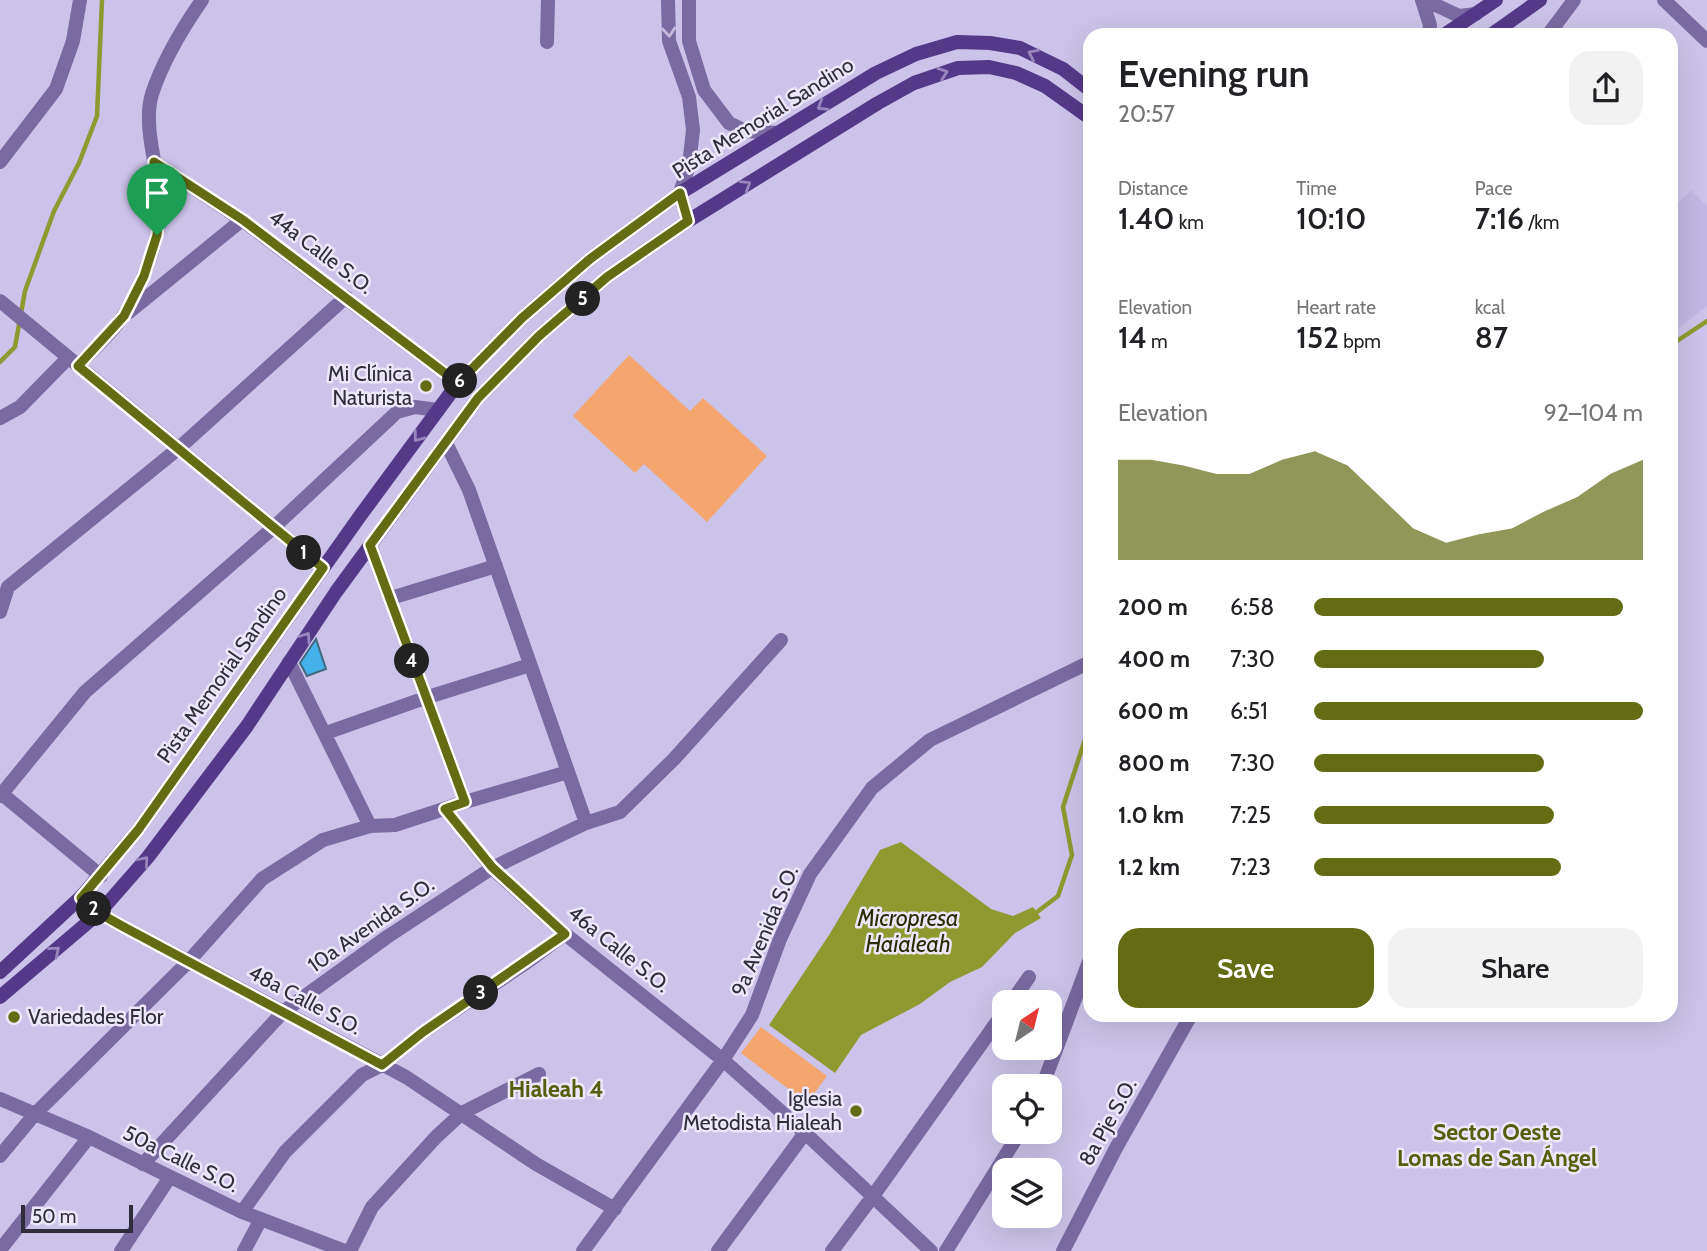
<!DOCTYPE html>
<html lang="en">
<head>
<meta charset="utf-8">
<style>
	:root { --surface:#fff; --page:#f2f2f2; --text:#202124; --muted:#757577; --accent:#636c13 }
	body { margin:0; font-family:Cabin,sans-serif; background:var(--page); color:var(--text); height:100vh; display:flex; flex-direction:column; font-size:26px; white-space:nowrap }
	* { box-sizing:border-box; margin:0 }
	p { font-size:23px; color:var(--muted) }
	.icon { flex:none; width:38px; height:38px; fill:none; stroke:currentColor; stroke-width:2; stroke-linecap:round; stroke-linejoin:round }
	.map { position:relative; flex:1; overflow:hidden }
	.panel { position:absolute; left:1083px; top:28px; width:595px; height:994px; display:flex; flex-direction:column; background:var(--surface); border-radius:21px; box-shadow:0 7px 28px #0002 }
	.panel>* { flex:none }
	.needle { width:46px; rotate:35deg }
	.buttons { position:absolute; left:992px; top:990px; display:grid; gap:14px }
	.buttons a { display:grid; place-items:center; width:70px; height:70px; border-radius:14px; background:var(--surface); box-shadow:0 7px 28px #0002; font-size:35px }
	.scale { position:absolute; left:21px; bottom:18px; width:112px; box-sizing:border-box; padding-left:7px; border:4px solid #2f2c3b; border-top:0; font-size:19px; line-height:24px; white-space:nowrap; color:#2f2c3b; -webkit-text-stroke:5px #ece7fb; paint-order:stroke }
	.pin { position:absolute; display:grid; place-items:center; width:60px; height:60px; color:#fff; margin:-72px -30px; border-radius:50% 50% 50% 0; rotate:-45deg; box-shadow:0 0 7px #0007 }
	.pin .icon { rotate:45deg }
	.km { position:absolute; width:35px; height:35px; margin:-18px; border-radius:50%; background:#222; color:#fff; font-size:19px; line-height:35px; text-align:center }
	.round { display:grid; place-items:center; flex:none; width:74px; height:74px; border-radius:21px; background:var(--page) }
	.headline { display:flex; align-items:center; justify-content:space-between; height:119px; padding:0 35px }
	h1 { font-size:38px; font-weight:600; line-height:52px }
	.figures { display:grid; grid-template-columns:repeat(3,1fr); gap:10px; height:119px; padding:7px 35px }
	.figures div { display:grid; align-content:center }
	.figures b { font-size:30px; font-weight:600 }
	.figures small { font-size:19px; font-weight:400 }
	.figures p { font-size:19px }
	.chart { height:196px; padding:14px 35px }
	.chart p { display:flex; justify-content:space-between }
	.chart svg { width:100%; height:126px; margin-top:7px; fill:var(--accent); opacity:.7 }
	.action { display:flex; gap:14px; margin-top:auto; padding:14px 35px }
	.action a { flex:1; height:80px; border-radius:21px; background:var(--accent); color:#fff; font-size:28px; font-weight:600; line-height:80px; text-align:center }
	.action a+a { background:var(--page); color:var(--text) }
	ul { padding:0 35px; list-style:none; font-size:23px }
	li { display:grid; grid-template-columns:112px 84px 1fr; align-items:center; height:52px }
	li i { height:18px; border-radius:9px; background:var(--accent) }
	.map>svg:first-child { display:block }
	.built { fill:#c2b7e4 }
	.green { fill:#f4a66e }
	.water { fill:#8e9a30 }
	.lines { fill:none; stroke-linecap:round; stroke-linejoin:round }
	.stream { stroke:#8e9a30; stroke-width:4.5 }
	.building { fill:#44b1eb; stroke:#43687d; stroke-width:2 }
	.minor { stroke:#796aa1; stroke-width:14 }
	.tertiary { stroke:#796aa1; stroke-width:14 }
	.secondary { stroke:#543989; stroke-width:14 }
	.oneway { stroke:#c4bbdc }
	.oneway2 { stroke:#9887bc }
	.route-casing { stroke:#fff; stroke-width:14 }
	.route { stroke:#636c13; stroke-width:9 }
	.poi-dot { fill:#636c13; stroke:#ece7fb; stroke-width:2.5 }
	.labels { text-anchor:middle; stroke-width:5; stroke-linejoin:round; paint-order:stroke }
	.street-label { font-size:21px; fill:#2f2c3b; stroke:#ece7fb }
	.poi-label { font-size:21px; fill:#2f2c3b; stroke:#ece7fb; text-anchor:end }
	.water-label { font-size:23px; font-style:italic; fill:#282d01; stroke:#ece7fb }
	.neighbourhood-label { font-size:23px; font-weight:bold; fill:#565e0b; stroke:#ece7fb }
</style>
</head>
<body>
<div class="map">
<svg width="1707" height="1251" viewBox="0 0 1707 1251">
	<rect width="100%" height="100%" fill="#ccc3ea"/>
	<path class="built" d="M1691,190L1707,206V306L1671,334V210Z"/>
	<path class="green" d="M629,355L690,411L703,398L767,456L707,522L644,464L635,473L573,416Z
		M761,1027L827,1076L807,1103L741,1053Z"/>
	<path class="water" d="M901,842L991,909L1013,916L1033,907L1041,918L1015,933L982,967L950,982L920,1004L861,1035L835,1073L769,1025L829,935L880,850Z"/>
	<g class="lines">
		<path class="stream" d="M1671,345L1707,321
			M0,362L15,347L25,291L54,211L79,163L97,116L102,0
			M1037,912L1058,896L1072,855L1063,807L1090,724"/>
	</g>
	<path class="building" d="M316,639L326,669L307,676L300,663Z"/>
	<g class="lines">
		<path class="minor" d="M668,0L669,41L689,97L693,130L689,165L680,193L688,221
			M689,0V41L704,90L729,123L745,131L777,133
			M1422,0L1430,25L1429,35
			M1425,0L1459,16L1476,14
			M1664,0L1707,41
			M1548,35L1574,0
			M547,42L548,0
			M0,162L56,89L73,41L80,0
			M154,162L242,220L458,383
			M129,312L242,220
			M78,366C93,349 112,333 124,315C142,288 165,226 160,194C156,165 143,122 152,94C162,63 184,26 202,0
			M0,418L20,407L68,358
			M446,443L469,490L586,823
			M370,545L465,802L568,772
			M391,598L496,566
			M0,612L8,587L179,448L346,297
			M326,733L425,698L530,665
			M2,794L101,876
			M0,796L85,692L273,528L397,412L415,407L438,410
			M445,809L492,868L565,934L723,1060L805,1133L931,1251
			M370,826L395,825L465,802
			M81,897L99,913L122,926L406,1077L536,1164L615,1209
			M1011,1003L1029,977
			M1042,1087L1090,959
			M0,1099L89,1137L242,1212L345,1251
			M0,1156L34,1115L188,962L262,879L323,840L370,826L289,662
			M143,1164L283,1012L387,937L492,868L586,823L620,812L674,759L781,640
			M242,1212L285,1152L362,1075L382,1065L423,1032L533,958L565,934
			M0,1250L89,1137
			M121,1251L170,1177
			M244,1251L261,1219
			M350,1251L372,1207L436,1137L462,1113L539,1074
			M583,1251L723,1060L752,1015L780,939L810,874L872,788L930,740L1090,662
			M718,1251L805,1133
			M832,1251L873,1196L1004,1012
			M946,1251L1020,1132
			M1063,1251L1116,1148L1191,1015"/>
		<path class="tertiary" d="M0,301L323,568"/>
		<path class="secondary" d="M1444,35L1496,0
			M1491,35L1540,0
			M0,972L81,897L138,830L360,516L458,383L522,318L590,259L680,193L876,73L916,54L957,42L990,43L1020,48L1063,69L1090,90
			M0,997L99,913L148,857L247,726L336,592L478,398L539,336L607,277L688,221L878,103L914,83L958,68L989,67L1016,73L1045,86L1090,118"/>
	</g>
	<defs><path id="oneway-chevron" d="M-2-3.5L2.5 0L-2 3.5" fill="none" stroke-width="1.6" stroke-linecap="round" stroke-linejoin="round" transform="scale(1.75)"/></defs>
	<use class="oneway" href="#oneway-chevron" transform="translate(669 32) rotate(85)"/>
	<g class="oneway2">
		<use href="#oneway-chevron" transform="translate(1033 54) rotate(-154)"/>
		<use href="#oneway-chevron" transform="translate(943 73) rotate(-19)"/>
		<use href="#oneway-chevron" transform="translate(822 106) rotate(149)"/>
		<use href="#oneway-chevron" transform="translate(746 185) rotate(-32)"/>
		<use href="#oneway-chevron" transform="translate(418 437) rotate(127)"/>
		<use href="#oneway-chevron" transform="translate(306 637) rotate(-56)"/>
		<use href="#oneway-chevron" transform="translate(144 861) rotate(-50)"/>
		<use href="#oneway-chevron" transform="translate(55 951) rotate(-40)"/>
	</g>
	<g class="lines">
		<defs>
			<path id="route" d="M154,162L243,220L458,383L522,318L590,259L680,193L688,221L607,277L539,336L478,398L370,545L465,802L445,809L492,867L565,934L423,1032L382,1065L122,926L99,913L81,898L138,830L323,568L78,366L124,316L144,276L157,235L161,197Z"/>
		</defs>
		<use href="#route" class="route-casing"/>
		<use href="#route" class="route"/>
	</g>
	<g class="poi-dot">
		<circle cx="426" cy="386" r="7"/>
		<circle cx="14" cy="1017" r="7"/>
		<circle cx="856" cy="1111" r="7"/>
	</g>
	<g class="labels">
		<g class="street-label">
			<text transform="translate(763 118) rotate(-32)" y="7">Pista Memorial Sandino</text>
			<text transform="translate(321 252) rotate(37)" y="7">44a Calle S.O.</text>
			<text transform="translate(222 675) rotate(-55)" y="7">Pista Memorial Sandino</text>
			<text transform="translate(371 925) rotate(-35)" y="7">10a Avenida S.O.</text>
			<text transform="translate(765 931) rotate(-67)" y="7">9a Avenida S.O.</text>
			<text transform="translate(619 949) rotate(39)" y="7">46a Calle S.O.</text>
			<text transform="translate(305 1000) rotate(28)" y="7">48a Calle S.O.</text>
			<text transform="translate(1108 1122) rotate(-61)" y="7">8a Pje S.O.</text>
			<text transform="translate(181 1159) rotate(26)" y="7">50a Calle S.O.</text>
		</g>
		<g class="poi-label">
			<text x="412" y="381">Mi Clínica<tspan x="412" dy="24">Naturista</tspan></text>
			<text x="28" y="1024" text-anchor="start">Variedades Flor</text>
			<text x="842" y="1106">Iglesia<tspan x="842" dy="24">Metodista Hialeah</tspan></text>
		</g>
		<g class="water-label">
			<text x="908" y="926">Micropresa<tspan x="908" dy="26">Haialeah</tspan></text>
		</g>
		<g class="neighbourhood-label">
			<text x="556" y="1097">Hialeah 4</text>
			<text x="1497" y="1140">Sector Oeste<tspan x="1497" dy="26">Lomas de San Ángel</tspan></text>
		</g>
	</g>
</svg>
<div class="buttons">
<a><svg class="needle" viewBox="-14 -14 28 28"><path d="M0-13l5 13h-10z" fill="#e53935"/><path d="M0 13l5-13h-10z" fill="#757577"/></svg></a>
<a><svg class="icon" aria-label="locate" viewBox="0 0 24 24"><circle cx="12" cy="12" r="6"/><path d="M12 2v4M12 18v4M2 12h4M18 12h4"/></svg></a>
<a><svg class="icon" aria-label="layers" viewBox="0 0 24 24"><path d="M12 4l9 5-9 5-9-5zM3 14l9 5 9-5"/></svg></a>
</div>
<div class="scale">50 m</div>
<div class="pin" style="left:157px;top:235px;background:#1e9e55"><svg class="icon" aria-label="arrive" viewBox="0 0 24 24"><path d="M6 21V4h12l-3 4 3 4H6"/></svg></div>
<b class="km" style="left:304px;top:553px">1</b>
<b class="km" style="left:94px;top:909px">2</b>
<b class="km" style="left:481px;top:993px">3</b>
<b class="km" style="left:412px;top:661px">4</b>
<b class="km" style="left:583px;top:299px">5</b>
<b class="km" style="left:460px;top:381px">6</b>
<section class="panel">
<div class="headline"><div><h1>Evening run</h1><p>20:57</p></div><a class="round"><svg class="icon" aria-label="share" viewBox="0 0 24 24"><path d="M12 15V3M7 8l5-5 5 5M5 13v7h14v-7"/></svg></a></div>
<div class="figures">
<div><p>Distance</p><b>1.40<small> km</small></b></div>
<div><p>Time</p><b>10:10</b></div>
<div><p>Pace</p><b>7:16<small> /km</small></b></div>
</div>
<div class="figures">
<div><p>Elevation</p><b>14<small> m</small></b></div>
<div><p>Heart rate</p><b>152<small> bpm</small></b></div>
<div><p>kcal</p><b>87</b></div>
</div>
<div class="chart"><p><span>Elevation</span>92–104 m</p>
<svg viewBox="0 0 160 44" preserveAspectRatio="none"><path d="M0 44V9L10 9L20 11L30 14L40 14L50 9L60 6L70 11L80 22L90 33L100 38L110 35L120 33L130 27L140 22L150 14L160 9V44z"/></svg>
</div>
<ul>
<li><b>200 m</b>6:58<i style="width:94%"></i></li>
<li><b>400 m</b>7:30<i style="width:70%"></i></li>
<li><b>600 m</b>6:51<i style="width:100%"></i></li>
<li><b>800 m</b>7:30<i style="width:70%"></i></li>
<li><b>1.0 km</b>7:25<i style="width:73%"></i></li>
<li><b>1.2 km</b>7:23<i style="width:75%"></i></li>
</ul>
<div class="action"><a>Save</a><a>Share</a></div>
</section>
</div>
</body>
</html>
